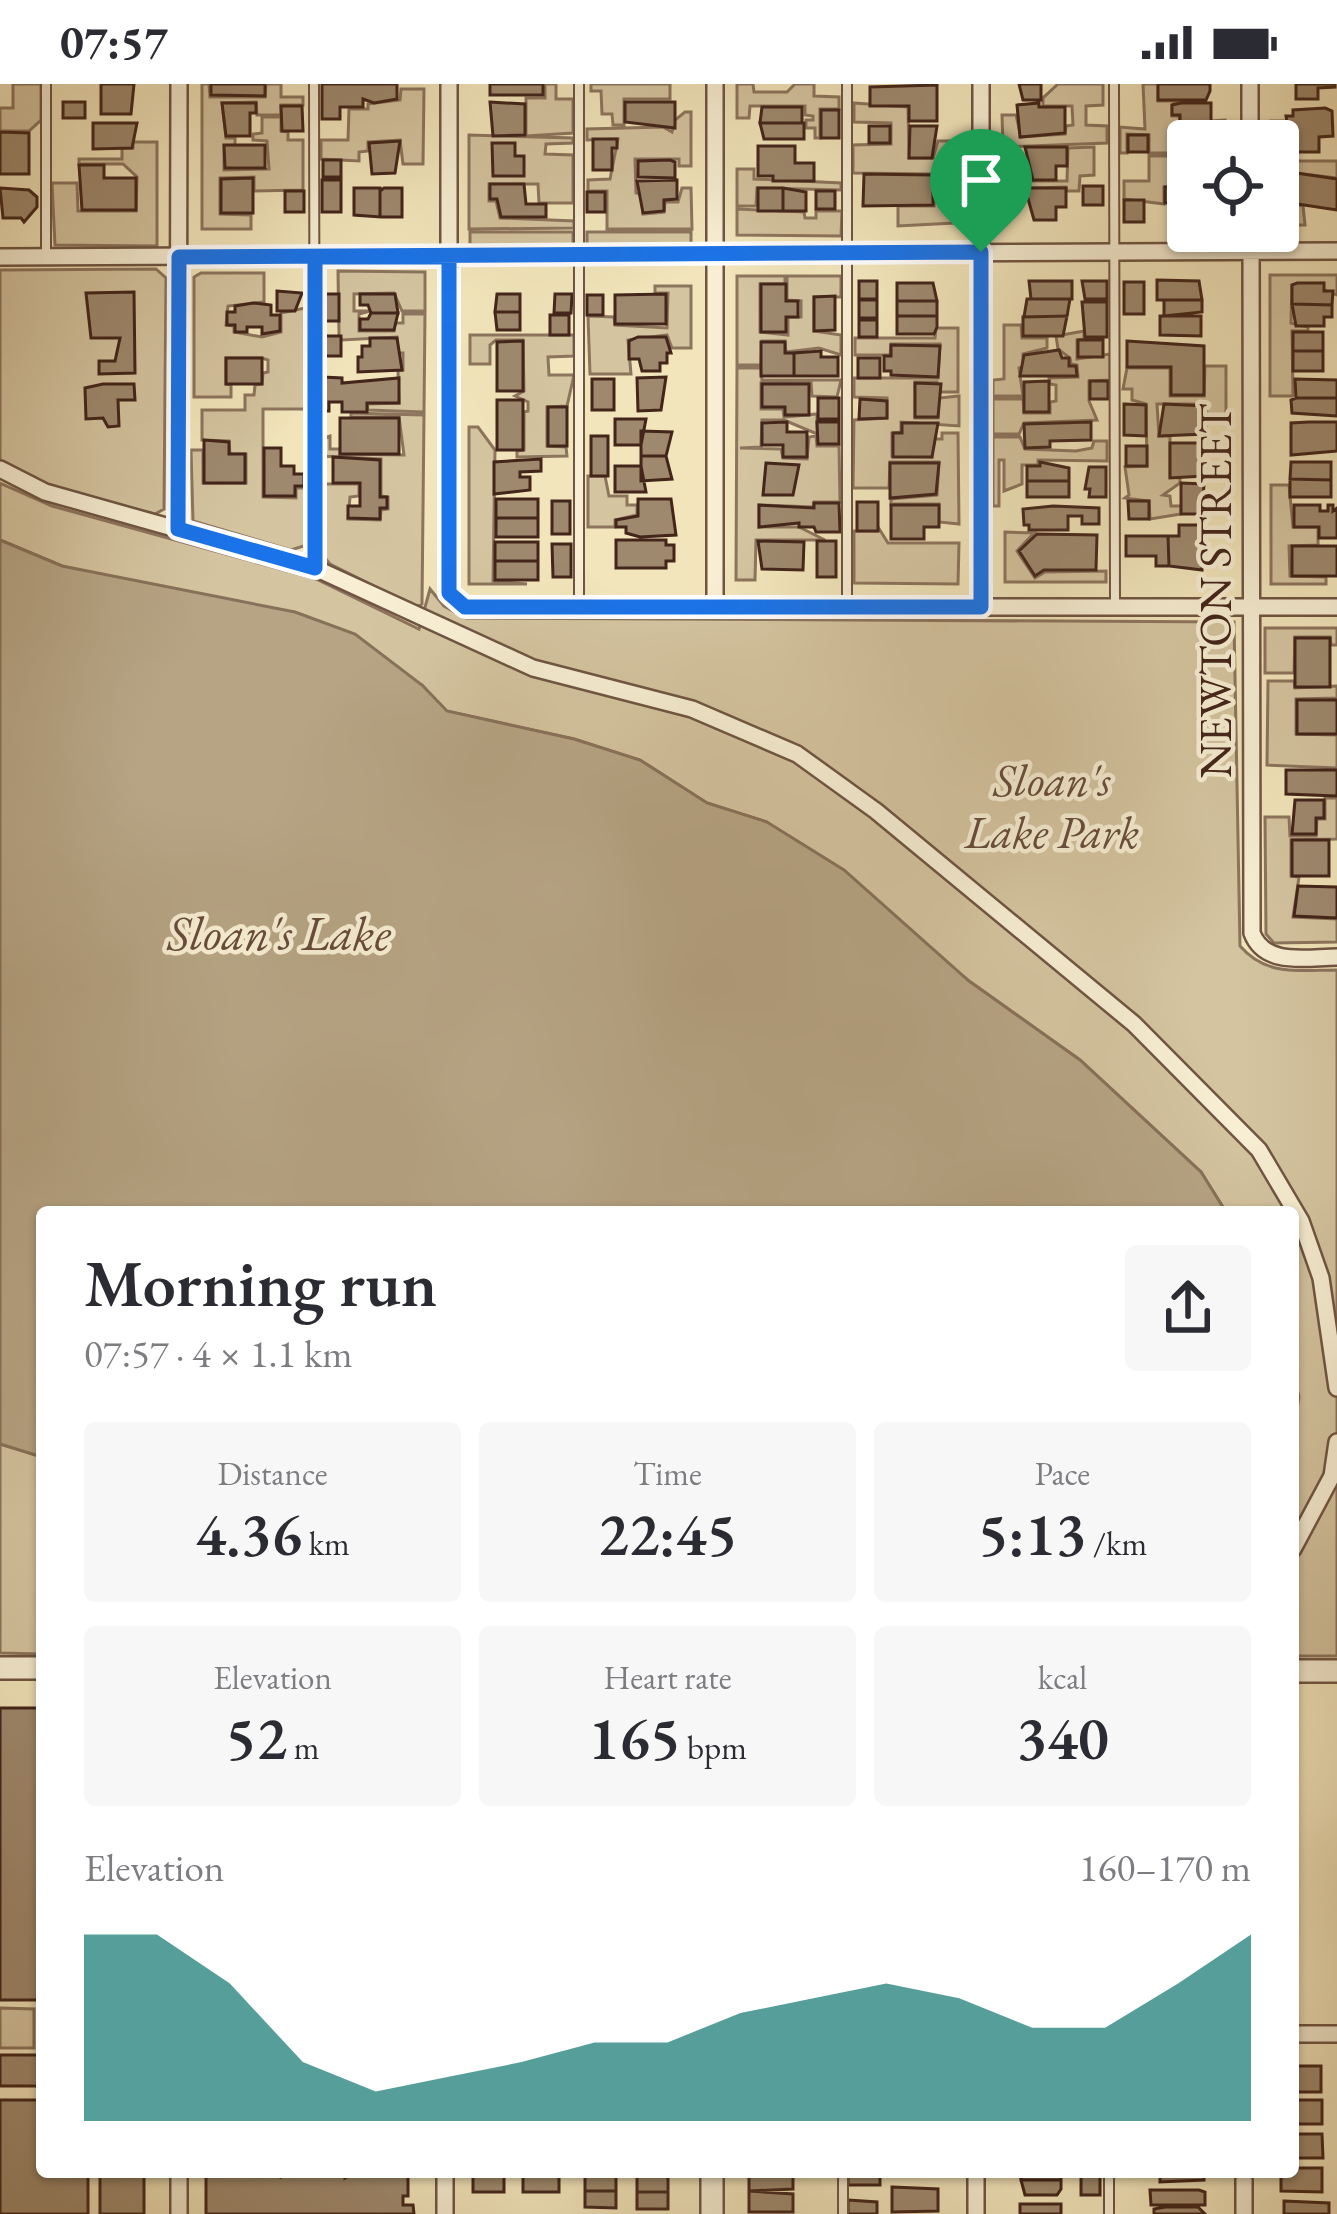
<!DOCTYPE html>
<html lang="en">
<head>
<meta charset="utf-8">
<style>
	:root { --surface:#fff; --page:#f7f7f7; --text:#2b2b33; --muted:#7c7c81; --accent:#0f766e }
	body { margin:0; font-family:"EB Garamond",serif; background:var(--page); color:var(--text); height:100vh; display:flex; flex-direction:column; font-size:45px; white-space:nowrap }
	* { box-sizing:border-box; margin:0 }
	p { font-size:39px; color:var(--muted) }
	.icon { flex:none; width:66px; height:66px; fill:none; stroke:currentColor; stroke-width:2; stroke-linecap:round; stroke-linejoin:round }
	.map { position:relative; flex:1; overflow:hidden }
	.panel { position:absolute; left:36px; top:1122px; width:1263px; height:972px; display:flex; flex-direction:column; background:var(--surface); border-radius:12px; box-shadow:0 3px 9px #0004 }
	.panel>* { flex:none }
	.tools { position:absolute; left:1167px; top:36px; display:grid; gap:24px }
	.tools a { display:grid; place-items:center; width:132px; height:132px; border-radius:12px; background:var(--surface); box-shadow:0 3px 9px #0004; font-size:60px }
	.pin { position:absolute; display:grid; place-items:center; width:102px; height:102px; color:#fff; margin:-123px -51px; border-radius:50% 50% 50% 0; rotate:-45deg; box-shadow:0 0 12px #0007 }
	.pin .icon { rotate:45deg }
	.round { display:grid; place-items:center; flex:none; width:126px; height:126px; border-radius:12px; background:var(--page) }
	.headline { display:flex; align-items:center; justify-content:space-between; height:204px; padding:0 48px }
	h1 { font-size:66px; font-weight:600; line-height:90px }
	.metrics { display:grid; grid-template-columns:repeat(3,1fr); gap:18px; height:204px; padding:12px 48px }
	.metrics div { display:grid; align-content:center; border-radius:12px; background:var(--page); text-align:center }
	.metrics b { font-size:60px; font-weight:600 }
	.metrics small { font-size:33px; font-weight:400 }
	.metrics p { font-size:33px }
	.chart { height:336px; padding:24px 48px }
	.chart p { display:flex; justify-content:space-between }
	.chart svg { width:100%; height:216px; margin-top:12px; fill:var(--accent); opacity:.7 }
	.status { display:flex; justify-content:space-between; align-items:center; height:84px; padding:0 60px; background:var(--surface); direction:ltr }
	.status svg { height:33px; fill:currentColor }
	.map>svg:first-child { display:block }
	.green { fill:#d4c4a0; stroke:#8c745d; stroke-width:3 }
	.water { fill:#b6a484; stroke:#88715a; stroke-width:3 }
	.building { fill:#9e896e; stroke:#43251a; stroke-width:3 }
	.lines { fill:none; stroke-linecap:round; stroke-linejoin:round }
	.service-casing { stroke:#6f5542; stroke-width:12 }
	.minor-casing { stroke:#6f5542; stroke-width:20 }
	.tertiary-casing { stroke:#6f5542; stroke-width:26 }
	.service { stroke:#f7eed3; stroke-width:8 }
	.minor { stroke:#f7eed3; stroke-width:15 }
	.tertiary { stroke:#f7eed3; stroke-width:21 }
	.route-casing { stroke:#fff; stroke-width:24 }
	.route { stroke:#1a73e8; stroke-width:15 }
	.labels { text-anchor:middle; stroke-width:9; stroke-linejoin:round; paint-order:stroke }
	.street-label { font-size:45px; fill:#43251a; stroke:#f7eed3 }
	.park-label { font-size:45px; font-style:italic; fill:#674d3c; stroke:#f7eed3 }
	.water-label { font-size:48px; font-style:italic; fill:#664b3a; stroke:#f7eed3 }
</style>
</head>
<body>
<div class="status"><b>07:57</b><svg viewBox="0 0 49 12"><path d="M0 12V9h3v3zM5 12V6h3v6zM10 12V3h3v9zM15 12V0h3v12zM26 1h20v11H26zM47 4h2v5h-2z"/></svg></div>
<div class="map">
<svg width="1337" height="2130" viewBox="0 0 1337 2130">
	<rect width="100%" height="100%" fill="#f2e5bb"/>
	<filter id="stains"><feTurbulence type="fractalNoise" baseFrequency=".00167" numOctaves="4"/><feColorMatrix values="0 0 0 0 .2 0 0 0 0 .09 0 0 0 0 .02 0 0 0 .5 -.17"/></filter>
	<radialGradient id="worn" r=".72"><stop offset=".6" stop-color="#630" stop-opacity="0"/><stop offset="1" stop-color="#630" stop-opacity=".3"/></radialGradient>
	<path class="green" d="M13,0H41V36L29,47H0V24H13Z
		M202,0H209L210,13H265L266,0H281V13H303V21H281V31H257L256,18L222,19L226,54H235V61L224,62V86L269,85L267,57L253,56V50L262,49V33H281V47L288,48V56H303V106L254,107V93L220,94V130L251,131V145H202Z
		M545,0H556V15H573V49L526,52V14H545Z
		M591,0H670V15H624V41H613L612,30H602L601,7H591Z
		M737,0H753L754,8H787L795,0H814V12L839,13V25H820V54H815V44H806V36H813V32L805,31V22H750L749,34H737Z
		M1058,0H1103V21L1086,22V41L1107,42V59L1003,63L1002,31H1016L1021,53L1065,50L1066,42L1073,41L1072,22H1043V14Z
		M1143,0H1158V17H1180L1172,21V32H1179L1180,39L1225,36L1226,57L1176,58L1175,69H1149V51L1127,50V69H1120V43L1145,45Z
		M401,5H424L423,80H403L400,56L368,58V67L359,68V77L321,75V56H348L349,25H368V20L400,16Z
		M854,19L908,23L909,74H933L938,57H958L954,108H934V90L853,89V61L891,60V39L854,38Z
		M685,28H691V82H679V75H635L636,109L642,110L643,130L664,128L665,118H678L682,104H691L692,145H607V107H588V96L610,95L618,55L587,56V45L663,43L672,48L675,36Z
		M1271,37H1286V50H1291V77H1337V94L1295,89L1290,119L1303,122L1305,141H1278V57H1271Z
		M469,51L573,54V59L546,60L545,70L573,71V119H539L538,100H489V117H496L500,134L574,137V144L469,145Z
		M133,58H157V162L55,161L52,99H77L78,127H136L137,93L123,80H79V75H122V64H133Z
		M1094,63V91L1080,92L1079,107H1067L1066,103L1003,105V77H1026L1033,97H1067L1068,64Z
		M1149,72H1175V87H1188V102L1164,103V120L1124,115V97H1149Z
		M737,85H754V95L841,99V106L757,104L756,122H737Z
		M935,111H954V139L898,142V122H934Z
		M737,125L804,128L805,134H816V127H842L841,152L737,151Z
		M470,148H573V161H470Z
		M587,148H691V161H587Z
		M156,185L166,194L164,425L155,430L55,404L0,376V186Z
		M338,187L425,188V227H402L394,209L354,210V227H370L359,230V247H394L395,239H403V230H425L424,328L368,326L367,320L399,319L398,287L403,286V269H398L397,253L342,256L339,251Z
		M201,189H264V218L228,222L226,241L234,242V248L262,253L281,248V229L305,224L306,325H263V413L296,414V404H305L307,390V461L291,466L193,437L191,366H203V399H246V370H230L229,357L202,356V326H245V311H254L255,301L262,300L263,289L268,288V276L262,274H226V300L231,301V313H194V193Z
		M1270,191H1337V211L1324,206L1323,199L1292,201L1291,239L1308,243V247H1292L1293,312H1270Z
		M737,192H785V200H760V248L788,251V233H801V217L787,216V192H841V213H814V247L841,251V271L819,264L786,268L785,257H762L761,281H737Z
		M655,202H691V264H672L667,251L628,256L631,290H590L588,232L614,233L615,241L667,244L668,209H655Z
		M1004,241H1021L1022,254H1047V264L1023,270V283L1019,284L1023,312H993V296L1004,295Z
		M936,244H958V308H941L937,298H915V334H938L939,314L959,312V342L901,338V348L892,349V372L932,373L933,355H942V349H958L959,440L939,438V420H891V415L937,411L939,378H890L889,404H853L854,336L887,334V314L854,313V294H938L940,260H891L890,271H855V254H935Z
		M1084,247V255L1077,256V275L1110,270V296L1089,297V317L1097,336L1024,339L1019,350H993V315H1023L1024,329H1050V318L1056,317V301L1050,300L1049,294L1078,293L1077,281L1071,280L1070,274L1058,265L1056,252Z
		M470,251H574V272L548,273L549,291H574L567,322L547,323V362L566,363L567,372L517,373V367L524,366V328L528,327V318L515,312L524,307L523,256H496L490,261V280H470Z
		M1205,282H1226V332H1207L1206,320H1157L1159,352H1170V393L1180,394V399L1163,411L1170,412L1171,422H1181V430L1150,435L1149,417L1125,414L1129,411L1125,383L1147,382L1146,320L1132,316V305H1123L1127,284H1170V312H1204Z
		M737,284H761L762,296H841L837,313L812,312L811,298L761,299V325H783L784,333L817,330V350L784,336H762L761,363L740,364L781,365L783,374L807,375L809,353L816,352L817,362H839L840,418H814L813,423L759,421V443H799L825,456H756L755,496H736Z
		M351,329L424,331L422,520L416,523L330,480L320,468L321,400H359V412L350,413L348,435L380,436L381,426L388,425V413L381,412V375L320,372V355L330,352V365H340V370L404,371L399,333H351Z
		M469,343H478L495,366L493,497L527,500H469Z
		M993,353H1020L1025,365L1076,367L1092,364L1094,357H1107V377L1038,376V381H1022V400L1004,407V376H999V422H993Z
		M588,392H605L609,412H627V421H637V431L615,436V443H588Z
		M0,399L52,422L316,495L419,545L430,505L444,522L466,534L1234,538L1240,862C1267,893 1299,886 1337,886V1572H1293V1349L1299,1313L1293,1288V1128H1226L1201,1088L1080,976L969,897L767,738L707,719L640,676L574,655L446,627L422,601L129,499L62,482L0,456Z
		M1271,401H1289L1293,443H1318V461L1289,462L1290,492L1326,493V500H1271Z
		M878,443L888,459H959L958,500L854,499V447H877Z
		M1005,448L1034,449L1017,467L1035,494L1045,488L1106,487V498H1005Z
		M1265,544H1337V561H1331L1330,553H1295L1294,589H1265Z
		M1268,597H1294L1295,604L1337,602V614L1296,615V650L1337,651V684L1267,681Z
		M1325,714H1337V755L1291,756V792L1299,793L1293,833L1337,835V858L1274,859L1266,850L1265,733H1289L1290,752H1316L1317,735H1325Z
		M0,1360L42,1373V1570L0,1569Z
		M0,1924L34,1925V1964H0Z"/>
	<path class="water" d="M0,456L62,482L295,528L355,550L422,601L447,627L574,655L640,676L707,719L767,738L844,786L969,897L1080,976L1201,1088L1226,1128H42V1373L0,1360Z"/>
	<path class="building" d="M101,0H134L131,30H101Z
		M211,0H265V12L211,11Z
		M322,0H397V15L374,19L363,15V23H340V35H322Z
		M490,0H543V11H490Z
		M1019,0H1041V16H1023Z
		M1158,0H1210V7L1206,16H1158Z
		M1296,0H1335V3L1318,4V15H1296Z
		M937,1V37H909V22H870V3Z
		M63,18H85V34H63Z
		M490,18L525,20V51L493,52Z
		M625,18H675V44L625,38Z
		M222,19H256V29H250V52H226Z
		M1039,19V23H1065V49L1020,53L1017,21Z
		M1181,19H1211V38H1180V31H1172V21Z
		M281,22H302L303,47H282Z
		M762,23H802V39H760Z
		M1325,24L1332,27L1333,52L1319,53V68H1292L1286,32H1293V26Z
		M821,26H839V54H821Z
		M93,39H137L132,64L93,65Z
		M760,39H804V55H764Z
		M869,42H890V59H869Z
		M910,42H937L932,74H909Z
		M0,48L29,49V90H0Z
		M1128,51H1148V68H1128Z
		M593,55H617V64H612V86H593Z
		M400,57L395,89L372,90L369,59Z
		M492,59H515V72H524V92H493Z
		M1176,59H1188V86H1176Z
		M224,61H265V84H225Z
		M758,62H795V79H814V97H773V92H758Z
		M1025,63H1067V82H1056V96H1033Z
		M323,76H341V93H323Z
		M670,76L675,78V94L638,93V77Z
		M79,81H104V94H136V126H82Z
		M1296,89L1337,95V126L1291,119Z
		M864,90L933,91V121L863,122Z
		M253,94V129H221V95Z
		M322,96H341V128H322Z
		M677,96V115L664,116V127L643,129L637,97Z
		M490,100H524L526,120H546V133H501L497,115H490Z
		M1083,102H1103V121H1083Z
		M1165,103H1188V129H1173V119H1165Z
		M0,104L29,106L37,113V123L24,138L21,134H3Z
		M354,104H380V133L354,131Z
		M384,104H402V133H380V107Z
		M758,104H783V127H758Z
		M783,104L806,108V127H783Z
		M1025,104H1066V123H1056V136H1034Z
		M285,107H304V128H285Z
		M816,107H835V125H816Z
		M587,108H605V128H587Z
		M1124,116H1144V138H1124Z
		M1157,196L1199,197L1202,216H1157Z
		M859,197H877V215H859Z
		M1029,197H1072V215H1031Z
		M1082,197H1107V215H1085Z
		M1124,198H1144V230H1124Z
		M897,199H933L937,217H897Z
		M1297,199H1324V207H1333L1332,221L1292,220V201Z
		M761,200H786V217H798V233H786V248H761Z
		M277,207L302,209L295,227H277Z
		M134,208L135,289L99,290V277H115L120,254H91L86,209Z
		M322,210H339V237H322Z
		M360,210H395L398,229H371L368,221H360Z
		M497,210H520V228H495Z
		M555,210H572L571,229H554Z
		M666,210V240H615V211Z
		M587,211H603V231H587Z
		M835,212V246L814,247V213Z
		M1027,215H1070L1067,232L1024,233Z
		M859,216H877V234H859Z
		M1164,216H1202V228L1164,232Z
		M897,217H937V232H897Z
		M1082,218H1107V253H1085Z
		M253,219L271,221V231H280V247L262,250V243H247V248H235V241H227V228H235V222Z
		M1292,220L1332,221V233H1324V242H1296Z
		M495,228H520V246H497Z
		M371,229H398L394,246H360V235H368Z
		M550,231H569V251H550Z
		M897,232H937V243L934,250H897Z
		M1067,232L1063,252H1023V233Z
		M1160,232H1201V252L1160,251Z
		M859,236H877V253H859Z
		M1293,248H1323V267H1293Z
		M325,252H341V272H325Z
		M638,253H666L671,269H667V279H660V287H642L639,275H629V257Z
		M370,254H397L402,286L358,288V273H362V262H370Z
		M1078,256H1103V273H1078Z
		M523,257V307H497V258Z
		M1127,257L1204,262V311H1171V283H1127Z
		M761,258H785V269H794V292H761Z
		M891,261L940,262L938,293L891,291V287H884V272H891Z
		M1059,266L1062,274H1069V282H1076L1077,292H1020L1024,271Z
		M821,267V273H838V292H794V269Z
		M1293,267H1323V287H1293Z
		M226,274H262V300H226Z
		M858,274H880V294H858Z
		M322,293L342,294V299L399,294V319H367V328H342V318H329V327H320Z
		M666,293L661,326L638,327L637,294Z
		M592,295H614V326H592Z
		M1295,295L1337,296V314H1296Z
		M1049,297V328H1024V298Z
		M1090,297H1108V315H1090Z
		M915,299L941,300L938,333H915Z
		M103,300H134L135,316H118L119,342L108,343L103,334L86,335L85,304Z
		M762,300H809V331H785V323H762Z
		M818,314H839V335H818Z
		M1296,314H1337V332L1292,329L1291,316Z
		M860,315L887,317V334L859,335Z
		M497,316H523V366H497Z
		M1124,320L1146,321V352L1124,351Z
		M1164,320L1206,322V350L1159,352Z
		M548,323H567V362H548Z
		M340,334H399V370H340Z
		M615,335H646L641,361H615Z
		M787,338V348H807V373H783V361H762V339Z
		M817,338H839V360H818Z
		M1091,338V356L1050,357V363L1025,364L1024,340Z
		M1309,338H1337V367L1291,371V339Z
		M902,339H938L932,373H893V349H902Z
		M641,347L672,348L666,372H641Z
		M591,352H608V392H591Z
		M204,356L229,358V370H245V399H204Z
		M1170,359H1203V392L1170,394Z
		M1126,362H1147V382H1126Z
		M264,364H281V382H294V390H304V402H295V412H264Z
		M641,372H666L672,395L641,397Z
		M333,373L380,376V413H387V424H380V435L348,434V422H360V399H333Z
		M541,375V387L520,388V393H530V406L494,410V378Z
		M1040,378L1069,384V397H1027V382H1040Z
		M1291,378H1331V396L1290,395Z
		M766,379L799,381L793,411H763Z
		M890,379H939L936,410L890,414Z
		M615,382H641L646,408H615Z
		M1089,383H1106V413H1089L1090,405H1085Z
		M1290,395L1331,396V413H1290Z
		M1027,397H1069V413H1027Z
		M1181,399L1204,400L1202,430H1181Z
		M496,415H538V434H496Z
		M638,415H671L676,451L640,453L626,449V443H616V436L638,432Z
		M552,417H570V450H552Z
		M1128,417H1149V435H1129Z
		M857,418H878V447H857Z
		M814,419H839L840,448H816L814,443H799V439L759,443V421L814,424Z
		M891,421H939V443H924V455H891Z
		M1294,421H1320V427H1328V421H1333V427L1337,424V454H1319V443H1294Z
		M1053,422L1099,424V440H1082V432H1068V446H1029V441H1024L1023,425Z
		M496,434H538V453H496Z
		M1179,441H1203L1202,486L1169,482L1168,452H1179Z
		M1037,450L1097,451L1096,486H1044L1035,492L1019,467Z
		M1126,452H1168L1169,482H1156V472H1126Z
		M616,456H666V461H674V477H666V484H616Z
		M758,457L804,458L803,486L762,485Z
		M817,457H836V493H817Z
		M495,458H538V477H495Z
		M552,460H571V493H553Z
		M1292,462H1337V492H1292Z
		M495,477H538V496H495Z
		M1295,554H1330V603H1295Z
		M1297,616H1337V650H1297Z
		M1286,686H1337V712L1286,710Z
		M1295,716H1324V734H1316V750H1292Z
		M1292,756H1329V792H1292Z
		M1298,802L1337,803V834L1294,832Z
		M0,1624H42V1916H0Z
		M0,1971H42V2002H0Z
		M1293,1982H1321V2008H1293Z
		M0,2016H42V2088H88V2130H0Z
		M1293,2016H1322V2040H1293Z
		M1293,2050H1322L1323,2074H1293Z
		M1293,2084H1322V2108L1281,2107V2088H1293Z
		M100,2088H144V2130H100Z
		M206,2088H269L280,2093V2089H345V2094L356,2088H420H408V2112H403V2121H413L414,2130H206Z
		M749,2088H793V2105L749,2107Z
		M848,2088H880V2101H848Z
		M1021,2088H1061V2096H1021Z
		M1081,2088H1100V2111H1081Z
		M1160,2088H1204V2096L1160,2098Z
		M473,2091L504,2092V2108H473Z
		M585,2091H616V2107H585Z
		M523,2092H559V2108H523Z
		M637,2092H668V2108H637Z
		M1021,2096H1061V2105L1057,2111H1025Z
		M892,2103L938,2105V2127L892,2128Z
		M1150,2106H1199L1205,2108V2121H1151Z
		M585,2107H616V2124L585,2123Z
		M749,2107L793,2110V2128H749Z
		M637,2108H668V2125H637Z
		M848,2116L877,2118V2130H848Z
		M1284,2117L1329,2119V2130H1284Z
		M1020,2120H1061V2130H1020Z
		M1165,2123H1198L1205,2130H1154V2125Z"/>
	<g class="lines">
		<defs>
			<path id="service" d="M46,0V171
				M314,0L315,482
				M1114,0L1115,520
				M579,520V0
				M847,522V0
				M843,2088V2130
				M1109,2130V2088"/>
			<path id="minor" d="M449,0V510L465,523H1337
				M715,0V523
				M1250,0V57
				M1251,147L1252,849C1265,883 1307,873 1337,873
				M0,173L1337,167
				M0,385L45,408L315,484L533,584L692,625L797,670L876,727L1134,940L1259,1066L1301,1137L1321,1194L1337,1304
				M178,445L179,0
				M981,523V0
				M1293,1465L1332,1392L1337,1358
				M1293,1950H1337
				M445,2088V2130
				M976,2088V2130
				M1244,2088V2130
				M179,2130V2088"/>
			<path id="tertiary" d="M0,1584H42
				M1293,1587H1337
				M712,2130V2088"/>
		</defs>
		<use href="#service" class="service-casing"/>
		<use href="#minor" class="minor-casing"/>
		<use href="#tertiary" class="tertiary-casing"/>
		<use href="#service" class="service"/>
		<use href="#minor" class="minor"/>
		<use href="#tertiary" class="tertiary"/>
	</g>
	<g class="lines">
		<defs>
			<path id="route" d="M981,168L179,173L178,445L315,484V173H449V509L465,523H981V168"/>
		</defs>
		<use href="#route" class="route-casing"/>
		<use href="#route" class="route"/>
	</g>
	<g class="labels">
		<g class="street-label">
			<text transform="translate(1215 507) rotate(-90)" y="16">NEWTON STREET</text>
		</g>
		<g class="park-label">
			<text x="1052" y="712">Sloan's<tspan x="1052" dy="52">Lake Park</tspan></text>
		</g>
		<g class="water-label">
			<text x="279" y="866">Sloan's Lake</text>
		</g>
	</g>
	<rect width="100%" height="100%" filter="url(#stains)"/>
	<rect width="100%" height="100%" fill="url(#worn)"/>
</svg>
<div class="tools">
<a><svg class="icon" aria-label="locate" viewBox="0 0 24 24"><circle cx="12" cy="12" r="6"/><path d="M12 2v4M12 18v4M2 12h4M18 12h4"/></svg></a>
</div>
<div class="pin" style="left:981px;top:168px;background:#1e9e55"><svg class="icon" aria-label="arrive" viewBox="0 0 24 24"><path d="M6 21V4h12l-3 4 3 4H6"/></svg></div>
<section class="panel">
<div class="headline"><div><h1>Morning run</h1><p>07:57 · 4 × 1.1 km</p></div><a class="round"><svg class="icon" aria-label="share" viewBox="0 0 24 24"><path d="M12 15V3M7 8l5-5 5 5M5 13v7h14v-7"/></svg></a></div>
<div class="metrics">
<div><p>Distance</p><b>4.36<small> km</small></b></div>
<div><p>Time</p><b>22:45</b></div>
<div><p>Pace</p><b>5:13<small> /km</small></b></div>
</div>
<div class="metrics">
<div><p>Elevation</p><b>52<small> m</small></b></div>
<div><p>Heart rate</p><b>165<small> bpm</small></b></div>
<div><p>kcal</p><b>340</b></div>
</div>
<div class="chart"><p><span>Elevation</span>160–170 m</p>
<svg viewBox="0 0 160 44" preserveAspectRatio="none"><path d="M0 44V6L10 6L20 16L30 32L40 38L50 35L60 32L70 28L80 28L90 22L100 19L110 16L120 19L130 25L140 25L150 16L160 6V44z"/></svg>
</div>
</section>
</div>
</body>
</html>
